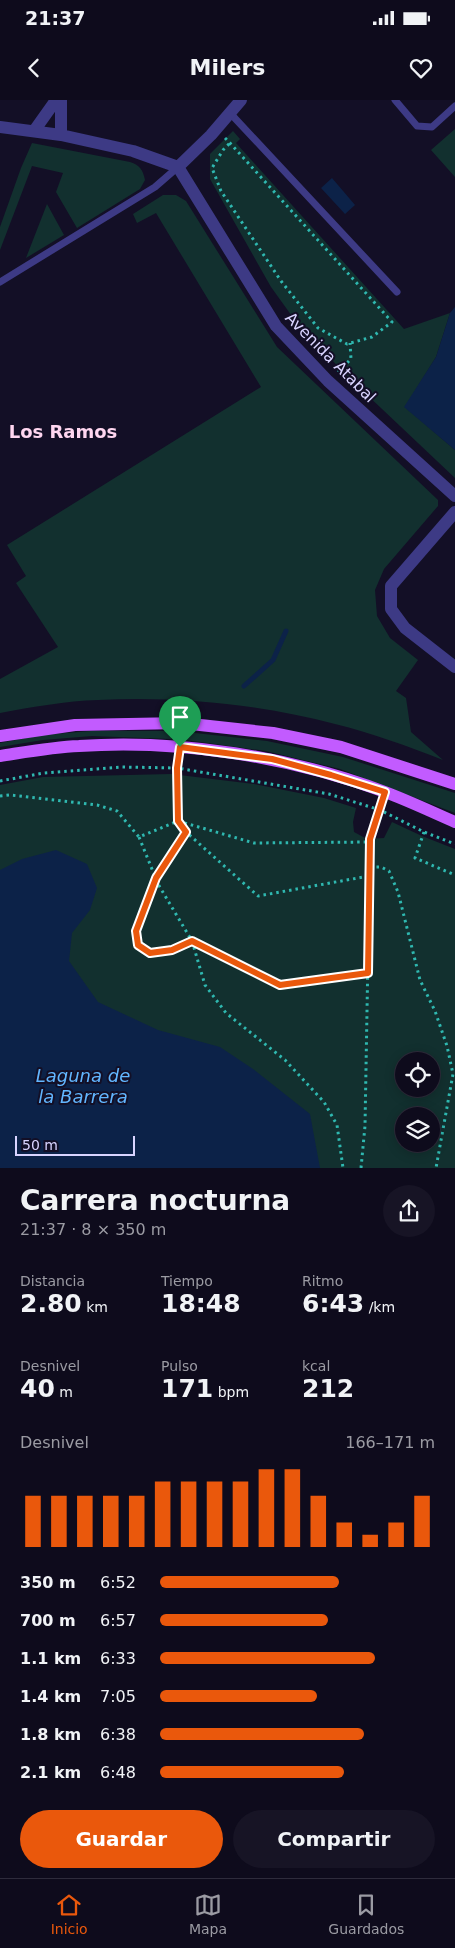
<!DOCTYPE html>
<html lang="es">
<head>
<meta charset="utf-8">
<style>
	:root { --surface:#0e0b1c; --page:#171425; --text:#f1f3f6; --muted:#9b9ba3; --line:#2e2b3b; --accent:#ea580c }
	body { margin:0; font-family:"DejaVu Sans",sans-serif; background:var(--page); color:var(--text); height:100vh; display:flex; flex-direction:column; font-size:19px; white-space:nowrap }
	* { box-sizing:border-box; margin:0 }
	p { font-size:16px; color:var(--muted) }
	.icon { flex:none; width:28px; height:28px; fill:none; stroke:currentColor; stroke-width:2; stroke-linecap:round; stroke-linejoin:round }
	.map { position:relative; height:1068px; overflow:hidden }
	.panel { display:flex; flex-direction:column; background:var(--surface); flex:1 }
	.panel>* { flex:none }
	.controls { position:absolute; left:395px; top:952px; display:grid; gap:10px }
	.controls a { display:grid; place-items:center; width:45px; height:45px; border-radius:50%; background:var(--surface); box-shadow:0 2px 12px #0003,0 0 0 1px var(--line); font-size:25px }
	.scale { position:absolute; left:15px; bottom:12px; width:120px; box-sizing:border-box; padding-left:5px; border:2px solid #d9d4ff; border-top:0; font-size:14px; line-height:18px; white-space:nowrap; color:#d9d4ff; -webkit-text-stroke:4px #130f26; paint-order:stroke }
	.pin { position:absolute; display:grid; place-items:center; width:42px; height:42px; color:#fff; margin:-51px -21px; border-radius:50% 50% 50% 0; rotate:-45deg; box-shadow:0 0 5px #0007 }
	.pin .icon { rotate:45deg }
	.round { display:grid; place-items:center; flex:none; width:52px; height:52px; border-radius:26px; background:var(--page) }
	.summary { display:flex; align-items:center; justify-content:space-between; height:85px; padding:0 20px }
	h1 { font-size:28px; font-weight:700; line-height:38px }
	.metrics { display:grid; grid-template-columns:repeat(3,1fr); gap:8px; height:85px; padding:5px 20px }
	.metrics div { display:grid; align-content:center }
	.metrics b { font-size:25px; font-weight:700 }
	.metrics small { font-size:14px; font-weight:400 }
	.metrics p { font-size:14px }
	.chart { height:140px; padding:10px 20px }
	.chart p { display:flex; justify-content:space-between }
	.chart svg { width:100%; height:90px; margin-top:5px; stroke:var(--accent); stroke-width:6 }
	.button { display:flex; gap:10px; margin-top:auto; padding:10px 20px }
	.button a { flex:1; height:58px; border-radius:30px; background:var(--accent); color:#fff; font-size:20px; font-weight:700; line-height:58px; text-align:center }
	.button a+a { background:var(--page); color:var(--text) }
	ul { padding:0 20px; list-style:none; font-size:16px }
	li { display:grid; grid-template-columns:80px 60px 1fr; align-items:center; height:38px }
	li i { height:12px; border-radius:6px; background:var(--accent) }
	.status { display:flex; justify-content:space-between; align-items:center; height:35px; padding:0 25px; background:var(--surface); direction:ltr }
	.status svg { height:14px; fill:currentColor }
	header { display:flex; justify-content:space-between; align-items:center; height:65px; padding:0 20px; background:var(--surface); font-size:22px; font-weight:700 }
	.tabs { display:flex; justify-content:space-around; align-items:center; height:70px; border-top:1px solid var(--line); background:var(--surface); font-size:14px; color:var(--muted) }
	.tabs a { display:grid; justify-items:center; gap:2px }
	.tabs .active { color:var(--accent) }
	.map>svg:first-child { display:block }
	.green { fill:#12302f; fill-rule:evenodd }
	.water { fill:#0c2248 }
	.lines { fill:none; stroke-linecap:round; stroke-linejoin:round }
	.stream { stroke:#0c2248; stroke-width:5 }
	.path { stroke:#2fb8b0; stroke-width:3; stroke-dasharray:2.5 4; stroke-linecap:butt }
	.service { stroke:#3d3a85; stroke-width:7 }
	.minor { stroke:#3d3a85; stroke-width:12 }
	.primary { stroke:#c25bff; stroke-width:12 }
	.route-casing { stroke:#fff; stroke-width:10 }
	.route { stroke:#ea580c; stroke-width:6 }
	.labels { text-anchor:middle; stroke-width:4; stroke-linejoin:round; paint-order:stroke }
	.street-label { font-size:16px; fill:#d9d4ff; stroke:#130f26 }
	.neighbourhood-label { font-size:18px; font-weight:bold; fill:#ffd6f0; stroke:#130f26 }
	.water-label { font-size:18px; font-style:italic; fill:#62b6ff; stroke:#130f26 }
</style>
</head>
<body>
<div class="status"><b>21:37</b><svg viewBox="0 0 49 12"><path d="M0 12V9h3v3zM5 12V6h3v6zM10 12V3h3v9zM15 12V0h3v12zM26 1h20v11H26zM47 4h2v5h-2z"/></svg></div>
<header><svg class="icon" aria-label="back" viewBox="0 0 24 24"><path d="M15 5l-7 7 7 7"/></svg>Milers<svg class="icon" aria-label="heart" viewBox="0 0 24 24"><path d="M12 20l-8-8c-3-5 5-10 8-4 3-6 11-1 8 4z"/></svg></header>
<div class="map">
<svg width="455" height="1068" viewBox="0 0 455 1068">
	<rect width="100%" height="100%" fill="#130f26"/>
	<path class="green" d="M455,29V77L431,50Z
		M233,31L240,39L236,43L404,229L450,213L436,257L405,307L455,350V378L345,274L294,219L271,187L210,79V54Z
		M32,43L130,62C140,65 143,70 145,80L140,89L77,128L56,92L63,73L32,66L0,150V127L21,68Z
		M163,95H176L186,101L277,247L438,400V406L384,469L375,490L377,516L390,538L418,560L396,591L406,598L411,632L443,660C407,646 372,633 335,624C259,604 176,596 98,600C66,601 32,607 0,613V579L58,547L16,483L26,476L7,445L261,287L156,113L137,123L133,114Z
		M47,104L64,135L26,158Z
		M91,631H172L171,639L92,636L43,640L0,647V643L42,635Z
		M186,632L267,641L343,657L455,693V713L340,669L266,651L186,640Z
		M171,674L254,684L324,698L356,708L353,722L354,732L367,739L384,738L392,722L422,736L455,749V1068H0V685L43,677ZM404,961H431V989H404ZM404,1016H431V1044H404Z"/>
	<path class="water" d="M332,78L355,105L345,114L321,88Z
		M455,207V350L404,307L436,257L450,213Z
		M56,750L87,764L97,788L90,810L72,833L69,861L98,902L158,930L220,947L253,969L310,1014L320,1068H0V770L22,759Z"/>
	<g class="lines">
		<path class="stream" d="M244,586L273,560L286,531"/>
		<path class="path" d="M225,38L230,43L392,222L372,237L347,244L318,228L281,181L221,91L212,68L223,50L230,43
			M338,272L351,259L350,243
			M178,661V721L186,732L258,796L369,776
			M0,681L44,673L122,667L177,668L329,694L380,710L424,732L455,744
			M0,696L10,695L97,705L117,711L139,737L178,721L254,743L370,742
			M186,732L156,778L136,831L139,845L150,853L172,850L192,841L280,885L368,873
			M424,732L415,758L455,775
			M139,737L158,784L192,841L205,885L226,913L285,960L324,1002L337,1025L343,1068
			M370,767H381L389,771L398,792L420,880L435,911L447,946L453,974L436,1068
			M361,1068L365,1026L370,739L382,703"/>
		<path class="service" d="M395,0L417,26L432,27L455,6
			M230,13L397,192
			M0,182L155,87L178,67"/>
		<path class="minor" d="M61,0V35
			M0,27L61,35L133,51L178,67L211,35L241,0
			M34,31L56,0
			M178,67L276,226L328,281L455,396
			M455,412L391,486V509L405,528L455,567"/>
		<path class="primary" d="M0,636L75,625L182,623L273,633L341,647L455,684
			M0,656C26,652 53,647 79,646C179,639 292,657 385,692C409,701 432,712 455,722"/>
	</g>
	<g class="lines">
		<defs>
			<path id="route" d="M180,647L272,659L331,675L385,692L370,739L368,873L280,885L192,841L172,850L150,853L138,845L136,831L156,778L186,732L178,721L177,668Z"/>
		</defs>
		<use href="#route" class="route-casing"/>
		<use href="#route" class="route"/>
	</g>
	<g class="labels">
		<g class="street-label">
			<text transform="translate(331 257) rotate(45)" y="6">Avenida Atabal</text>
		</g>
		<g class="neighbourhood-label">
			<text x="63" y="338">Los Ramos</text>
		</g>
		<g class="water-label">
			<text x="83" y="982">Laguna de<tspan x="83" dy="21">la Barrera</tspan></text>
		</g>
	</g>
</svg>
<div class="controls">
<a><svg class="icon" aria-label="locate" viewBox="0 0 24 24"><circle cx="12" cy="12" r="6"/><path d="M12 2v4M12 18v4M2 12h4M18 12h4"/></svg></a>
<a><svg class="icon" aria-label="layers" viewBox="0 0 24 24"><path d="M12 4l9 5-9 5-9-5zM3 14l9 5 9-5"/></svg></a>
</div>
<div class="scale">50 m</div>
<div class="pin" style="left:180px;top:647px;background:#1e9e55"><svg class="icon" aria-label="arrive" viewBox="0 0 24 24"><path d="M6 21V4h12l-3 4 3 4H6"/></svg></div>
</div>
<section class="panel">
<div class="summary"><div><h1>Carrera nocturna</h1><p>21:37 · 8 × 350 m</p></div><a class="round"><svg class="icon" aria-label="share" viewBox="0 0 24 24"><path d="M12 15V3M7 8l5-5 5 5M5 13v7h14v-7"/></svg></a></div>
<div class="metrics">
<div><p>Distancia</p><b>2.80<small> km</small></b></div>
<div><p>Tiempo</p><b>18:48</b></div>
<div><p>Ritmo</p><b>6:43<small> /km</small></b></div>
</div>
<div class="metrics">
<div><p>Desnivel</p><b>40<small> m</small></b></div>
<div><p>Pulso</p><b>171<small> bpm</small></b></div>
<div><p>kcal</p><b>212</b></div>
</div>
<div class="chart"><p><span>Desnivel</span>166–171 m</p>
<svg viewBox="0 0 160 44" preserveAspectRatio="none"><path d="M5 44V19M15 44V19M25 44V19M35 44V19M45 44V19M55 44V12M65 44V12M75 44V12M85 44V12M95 44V6M105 44V6M115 44V19M125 44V32M135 44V38M145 44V32M155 44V19"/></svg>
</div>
<ul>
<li><b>350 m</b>6:52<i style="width:65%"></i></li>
<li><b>700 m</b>6:57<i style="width:61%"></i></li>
<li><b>1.1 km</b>6:33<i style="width:78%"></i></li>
<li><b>1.4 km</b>7:05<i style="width:57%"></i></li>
<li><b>1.8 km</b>6:38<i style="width:74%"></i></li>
<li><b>2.1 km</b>6:48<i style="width:67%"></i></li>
</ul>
<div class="button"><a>Guardar</a><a>Compartir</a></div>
</section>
<nav class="tabs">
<a class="active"><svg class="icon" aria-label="home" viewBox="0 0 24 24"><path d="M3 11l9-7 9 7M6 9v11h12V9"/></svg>Inicio</a>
<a><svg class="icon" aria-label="map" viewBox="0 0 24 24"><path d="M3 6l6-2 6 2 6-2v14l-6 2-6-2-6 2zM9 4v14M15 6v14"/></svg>Mapa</a>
<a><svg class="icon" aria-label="saved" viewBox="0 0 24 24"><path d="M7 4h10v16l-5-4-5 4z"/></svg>Guardados</a>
</nav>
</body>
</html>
